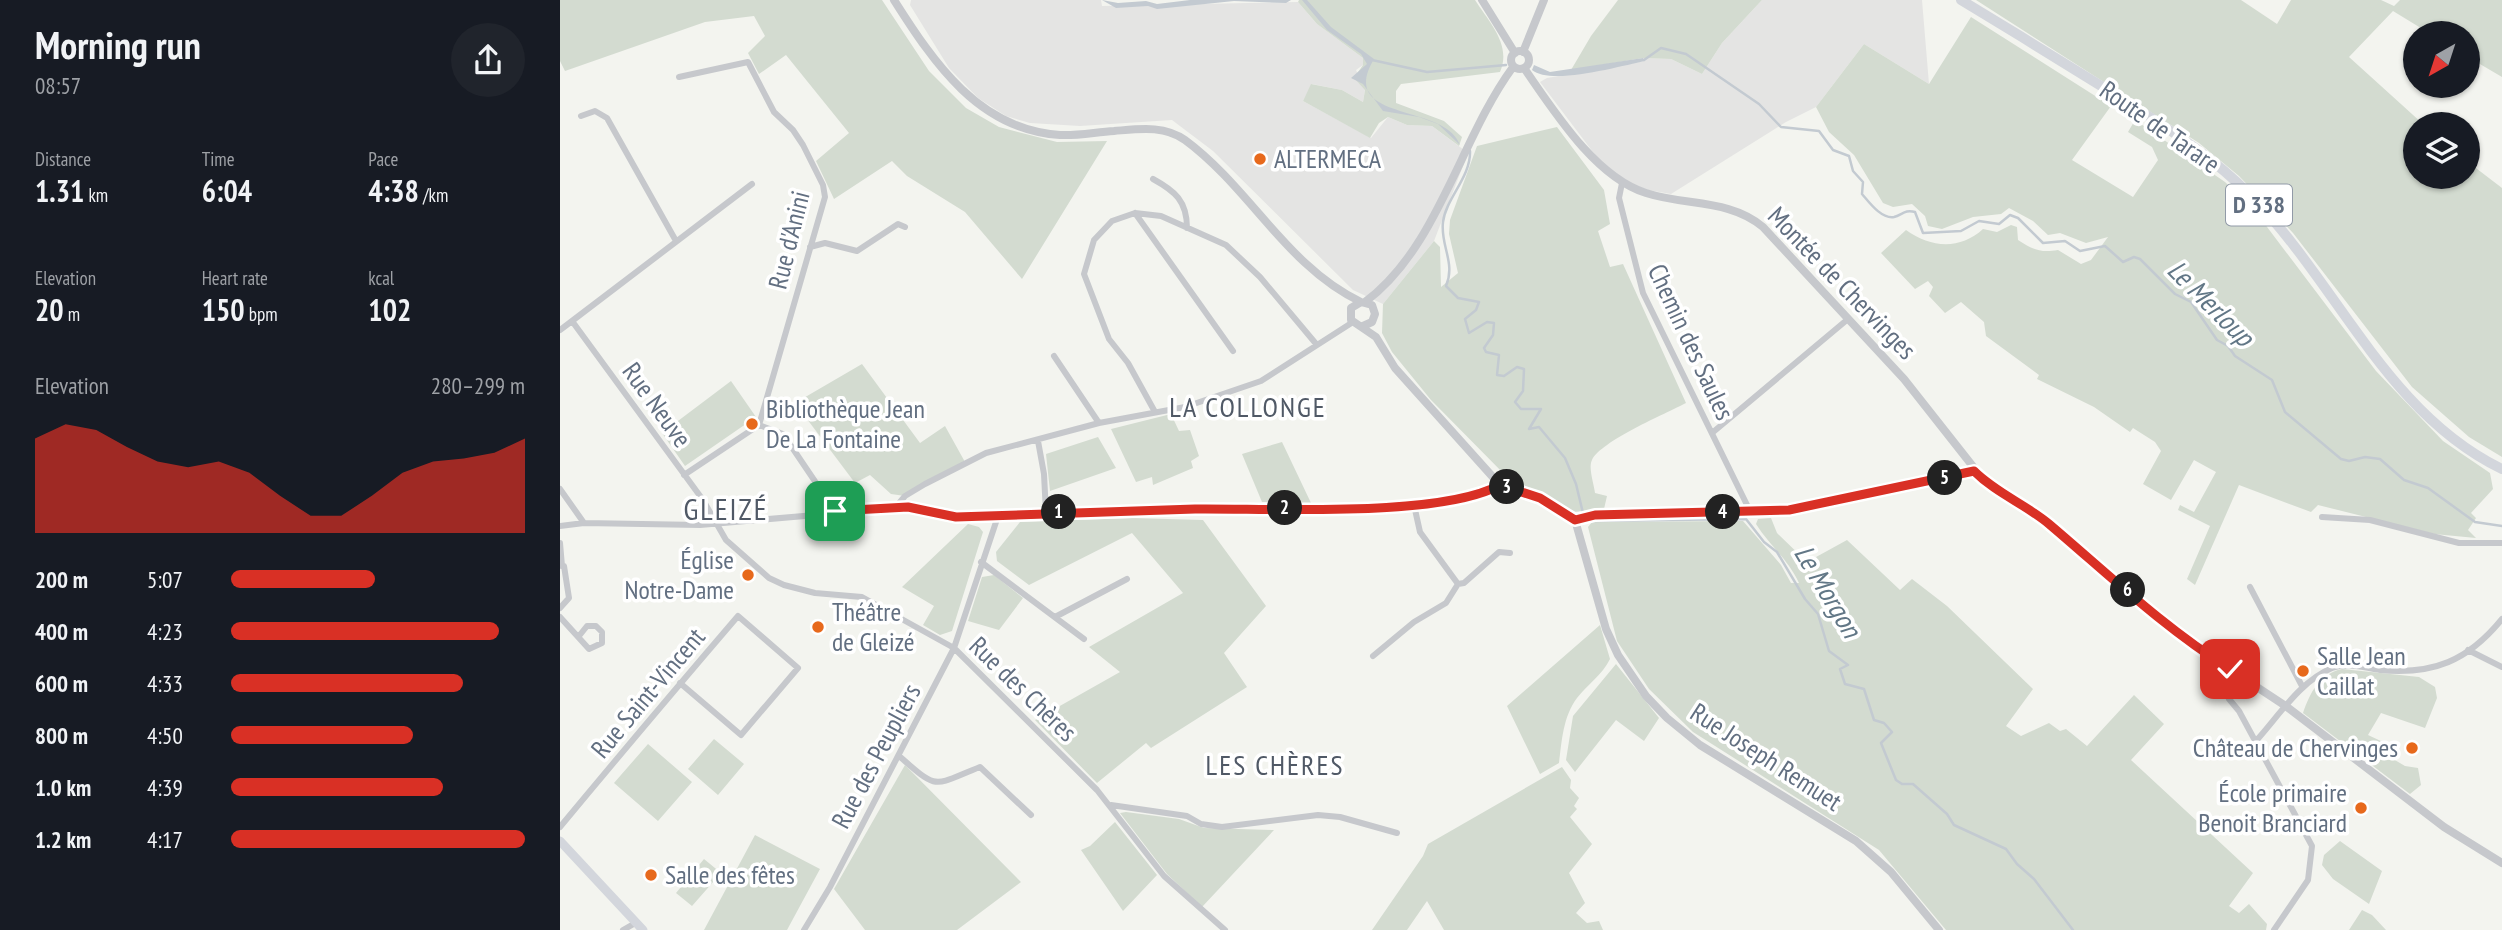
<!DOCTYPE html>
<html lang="en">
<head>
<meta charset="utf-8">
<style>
	:root { --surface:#171b24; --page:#20242c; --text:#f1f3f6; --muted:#9ea1a6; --accent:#d93025 }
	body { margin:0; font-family:"PT Sans Narrow",sans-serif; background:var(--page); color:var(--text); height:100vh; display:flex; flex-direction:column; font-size:26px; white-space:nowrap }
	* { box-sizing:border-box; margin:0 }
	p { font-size:23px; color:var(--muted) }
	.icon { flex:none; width:38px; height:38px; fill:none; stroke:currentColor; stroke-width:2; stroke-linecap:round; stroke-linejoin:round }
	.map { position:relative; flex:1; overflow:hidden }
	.side { display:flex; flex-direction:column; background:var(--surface); width:560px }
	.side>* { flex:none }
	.needle { width:46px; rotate:219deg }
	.tools { position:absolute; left:1843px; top:21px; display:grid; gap:14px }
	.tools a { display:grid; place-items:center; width:77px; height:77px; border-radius:50%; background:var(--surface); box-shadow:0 2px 5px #0004; font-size:35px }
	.pin { position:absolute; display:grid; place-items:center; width:60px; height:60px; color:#fff; margin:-30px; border-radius:14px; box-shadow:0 4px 10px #0006 }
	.km { position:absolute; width:35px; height:35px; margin:-18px; border-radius:50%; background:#222; color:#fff; font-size:19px; line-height:35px; text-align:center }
	.round { display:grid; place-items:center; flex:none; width:74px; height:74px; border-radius:37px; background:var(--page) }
	.overview { display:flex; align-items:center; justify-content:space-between; height:119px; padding:0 35px }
	h1 { font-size:38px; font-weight:700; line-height:52px }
	.stats { display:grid; grid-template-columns:repeat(3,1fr); gap:10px; height:119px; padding:7px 35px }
	.stats div { display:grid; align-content:center }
	.stats b { font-size:30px; font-weight:700 }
	.stats small { font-size:19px; font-weight:400 }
	.stats p { font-size:19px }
	.chart { height:196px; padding:14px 35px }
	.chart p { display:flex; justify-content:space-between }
	.chart svg { width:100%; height:126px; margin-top:7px; fill:var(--accent); opacity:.7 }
	ul { padding:0 35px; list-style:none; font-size:23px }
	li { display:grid; grid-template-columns:112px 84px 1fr; align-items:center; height:52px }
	li i { height:18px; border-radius:9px; background:var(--accent) }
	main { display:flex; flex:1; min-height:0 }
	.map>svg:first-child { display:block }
	.built { fill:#e4e4e3 }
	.green { fill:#d3dbd0 }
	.water { fill:#c3cad1 }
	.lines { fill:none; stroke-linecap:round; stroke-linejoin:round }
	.stream { stroke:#c3cad1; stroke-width:2.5 }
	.minor { stroke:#c6c8cc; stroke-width:6 }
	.tertiary { stroke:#c6c8cc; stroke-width:8 }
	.secondary { stroke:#d3d6dc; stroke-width:9 }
	.primary { stroke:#d3d6dc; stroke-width:10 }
	.route-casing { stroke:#fff; stroke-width:14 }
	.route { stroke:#d93025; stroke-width:9 }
	.poi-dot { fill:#e7691c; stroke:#fff; stroke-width:2.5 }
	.labels { text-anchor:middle; stroke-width:7; stroke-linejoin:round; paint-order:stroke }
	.shield { fill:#fff; stroke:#919aa7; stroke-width:2 }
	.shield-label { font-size:24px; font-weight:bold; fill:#626f81 }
	.street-label { font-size:26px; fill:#626f81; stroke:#fff }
	.poi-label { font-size:26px; fill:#626f81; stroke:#fff; text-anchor:start }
	.water-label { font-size:28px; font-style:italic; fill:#627786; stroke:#fff }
	.neighbourhood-label { font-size:28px; letter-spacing:2px; fill:#505966; stroke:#fff }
	.quarter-label { font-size:30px; letter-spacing:2px; fill:#505966; stroke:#fff }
</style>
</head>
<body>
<main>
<section class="side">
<div class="overview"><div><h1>Morning run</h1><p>08:57</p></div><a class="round"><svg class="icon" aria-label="share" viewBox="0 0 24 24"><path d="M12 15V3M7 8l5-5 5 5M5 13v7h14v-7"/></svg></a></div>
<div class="stats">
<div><p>Distance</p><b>1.31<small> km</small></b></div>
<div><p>Time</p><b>6:04</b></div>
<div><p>Pace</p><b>4:38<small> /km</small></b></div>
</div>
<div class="stats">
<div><p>Elevation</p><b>20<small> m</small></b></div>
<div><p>Heart rate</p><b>150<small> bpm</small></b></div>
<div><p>kcal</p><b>102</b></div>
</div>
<div class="chart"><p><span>Elevation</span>280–299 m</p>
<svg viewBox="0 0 160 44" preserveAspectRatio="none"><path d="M0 44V11L10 6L20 8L30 14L40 19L50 21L60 19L70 23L80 31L90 38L100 38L110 31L120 23L130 19L140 18L150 16L160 11V44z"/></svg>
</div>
<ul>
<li><b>200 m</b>5:07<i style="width:49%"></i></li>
<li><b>400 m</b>4:23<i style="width:91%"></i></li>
<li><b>600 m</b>4:33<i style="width:79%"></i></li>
<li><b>800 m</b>4:50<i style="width:62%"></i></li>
<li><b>1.0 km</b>4:39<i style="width:72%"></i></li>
<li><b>1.2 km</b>4:17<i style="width:100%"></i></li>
</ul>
</section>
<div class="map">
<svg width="1942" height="930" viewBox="0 0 1942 930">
	<rect width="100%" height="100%" fill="#f3f4ef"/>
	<path class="built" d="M351,0H541L542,6L738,2L757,24L803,58V65L796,70L805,89L803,102L782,90L752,84L743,101L811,138L828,117L847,125L872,126L908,153L874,241L823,304L793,290L653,151L612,120L520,126L470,123L446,116L418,98L389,68L350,5Z
		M1202,0H1362L1369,84L1304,44L1256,107L1226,122L1111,194L1088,190L1063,180L1039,160L980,82L987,78L1085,61L1083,58L1111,59L1142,74L1162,43Z"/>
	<path class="green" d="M0,0H322L369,71L406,108L439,127L497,142L547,141L462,279L405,212L347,176L332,161L274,199L256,161L289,133L226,55L199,74L188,53L205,36L194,16L145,22L5,71L0,61Z
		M739,0H915C929,22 952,45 940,72L841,84L836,91V103L884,121L902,137L899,146L872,126L847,125L828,117L819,123L810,138L743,101L751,84L782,90L803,102L805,90L794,78L803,65V58L757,24L738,2Z
		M1058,0H1202L1162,43L1142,74L1111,59L1083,58L1011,70L1031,36Z
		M1416,0H1681L1717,24L1731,0H1821L1834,6L1840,0H1942V77L1908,57V33H1869L1833,11L1789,57L1863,124H1855V177H1908V162L1942,188V457L1909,437L1852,387L1733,233L1679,176L1639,143Z
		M1411,17L1551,106L1512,160L1573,197L1598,160L1592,147L1568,132L1575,120L1665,182L1695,211L1816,371L1883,441L1930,473L1933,489L1911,513L1916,518L1908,530L1916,538L1874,534L1758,505L1751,512L1679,485L1635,585L1627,579L1650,526L1618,510L1620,505L1634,512L1656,472L1634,460L1611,500L1583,484L1601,451L1595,442L1573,428L1570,432L1534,407L1477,379L1479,375L1426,336L1424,322L1401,302L1385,313L1369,296L1373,287L1368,281L1355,289L1321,253L1346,230C1371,248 1400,250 1423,229L1437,232L1451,225L1457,227L1458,240C1473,250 1481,253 1498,250L1521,264L1531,260L1548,237L1526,243L1500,233L1488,235L1473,221L1449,208L1441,214L1413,217L1382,229L1368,226L1365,216L1352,204L1333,207L1323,203L1294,155L1269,132L1256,107L1304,44L1369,84Z
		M997,127L1044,190L1050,224L1038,231L1050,267L1063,264L1126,403C1105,414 1041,441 1032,460C1028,468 1034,484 1035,493L1047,496L1044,509L1013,512L968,491L947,477L871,400L832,352L822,333L823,304L874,241L880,247L881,287L898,273L889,234L890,220L917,146Z
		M302,364L360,443L385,426L405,462L345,496L331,494L310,475L295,483L235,403Z
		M171,381L196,417L125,466L102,433Z
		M611,414L619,431L630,430L639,456L631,461L633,468L593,485L592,477L576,482L551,429Z
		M538,437L556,468L490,491L486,454Z
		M722,442L751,503L702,502L682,454Z
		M572,518L643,520L706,606L664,653L687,687L591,748L586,743L537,783L475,720L560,672L529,647L623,593L572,533L469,585L437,561L436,552L460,522Z
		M1211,518L1217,533L1247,562L1287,540L1340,590L1352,579L1387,606L1473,689L1446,726L1461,736L1489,723L1500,731L1506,729L1527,746L1574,695L1604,724L1571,760L1693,873L1669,906L1679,913L1689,904L1707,924L1706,930H1386L1319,850L1133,732L1089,689L1057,641L1028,527L1032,522L1183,521L1221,565L1231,583H1239C1227,558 1210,546 1196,524L1198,519Z
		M408,524L419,527L423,532L392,631L380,635L363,625L374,606L342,587Z
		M434,575L463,598L439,630L408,621L422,577Z
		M1040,625L1050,659C1042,675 1028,684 1017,698C1003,717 1002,740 999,763L980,774L947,706Z
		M1056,664L1099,718L1084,741L1056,720L1015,772L1006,760L1013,716Z
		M1782,669L1859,677L1875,687L1877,698L1865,728L1821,713L1808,735L1823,742L1828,756L1845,766L1858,768L1861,785L1850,794L1743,713C1750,693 1759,674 1782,669Z
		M154,739L184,764L158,795L128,769Z
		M88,744L132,782L98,821L54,783Z
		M345,765L461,882L397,930H305L274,889Z
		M1002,767L1011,780L1010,788L1019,798L1014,806L1017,809L1010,817L1032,844L1009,873L1025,903L1016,913L1027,923L1039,921L1043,930H884L867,901L847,930H812L863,856L868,844Z
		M566,812L619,819L644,828L714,830L642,907L607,874L560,813Z
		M555,822L597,875L563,911L521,850L530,846Z
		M195,835L260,869L227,930H144Z
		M1780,841L1822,871L1809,904L1773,879L1762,865L1764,855Z
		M144,859L161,873L132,906L116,893Z
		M1802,910L1812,915L1826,930H1789Z"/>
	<path class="water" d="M542,0L558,3L586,1L597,4L630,0H731L726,3L674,1L597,9L588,6L556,8Z
		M742,0H747L771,27L814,59C776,123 885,102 900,145L878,124L859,117L823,111L803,84L791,78L807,64L801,54L767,30Z
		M1083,58L1085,61C1060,66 991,86 972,70L974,65L990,72Z"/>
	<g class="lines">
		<path class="stream" d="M812,60L867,72L946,65
			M1084,60L1101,48L1126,54L1199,104L1221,127L1259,131L1273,150L1289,156L1293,171L1303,182L1302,194C1309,202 1321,219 1334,217C1342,215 1345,209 1355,212L1363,233L1401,231L1419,221L1439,224L1450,215L1458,218L1483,243L1505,241L1520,251L1545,246L1563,262L1574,257L1580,259L1615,294L1631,302L1657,340L1668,346L1675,356L1712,380L1725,412L1781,459L1789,461L1805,457L1820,459L1844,480L1868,488L1915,522L1942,526
			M910,151C911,177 886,198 883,222C880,245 896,263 886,286L898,298L919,302L916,310L905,319L909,333L927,322L934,323L933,335L924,348L926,352L939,355L937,375L944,376L957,367L964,369L963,391L955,402L961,409H981L969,429L979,427L1005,458L1016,484L1023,513
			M1031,521L1186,519L1204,542L1217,552L1245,599L1258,614L1269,651L1288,665L1280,669L1285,684L1304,689L1314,720L1324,723L1332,732L1321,743L1336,780L1342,784H1353L1387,814L1394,825L1446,849L1457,864L1474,879L1513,930"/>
		<path class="minor" d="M119,77L188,62L214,112L233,130L243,145L263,185L265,197L199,425L124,475
			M21,116L35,111L47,118L116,241
			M593,179C615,191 627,201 627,228
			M1062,183L1059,198L1083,293L1190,511
			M575,213L673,351
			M250,247L265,243L297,251L338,224L345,227
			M12,321L192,184
			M0,330L12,321L143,500L166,540L209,578L224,585L255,593L302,597L394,648L537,790L604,876L665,930
			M494,356L539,423
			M595,412L568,363L549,339L524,274L534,240L552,221L575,213L601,216L666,245L700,277L757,345
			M199,425L223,434L275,511
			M1152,433L1288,319
			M478,441L484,474L486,513
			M0,489L24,523
			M335,508L345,496L365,484L426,453L539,423L625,407L701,381L793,322
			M1762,517L1810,520L1899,543H1942
			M1015,520L1035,515L1229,510L1414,471
			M0,526L24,523L140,525L348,507L396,517L854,505L924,494L940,485
			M0,543L2,566
			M421,562L524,639
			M898,584L904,583L939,552L950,553
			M1690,587L1742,686
			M0,608L9,598L4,566
			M0,617L29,649L42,643V632L36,626H27L19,636
			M495,617L567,579
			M1908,650L1942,667
			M813,656L854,622L886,603L898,584L860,532L854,505
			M1669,699L1679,711L1752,846L1748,880L1714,930
			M1695,742C1718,717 1740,681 1772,668C1787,662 1805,668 1820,670C1873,675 1908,661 1942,619
			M339,756C379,791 372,786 420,767L471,815
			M551,805L627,816L641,824L662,827L758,815L780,817L837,833
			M0,827C59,756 118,686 178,616L238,668L181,735L120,683
			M63,930L77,922
			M244,930L270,887L394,648L438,516"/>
		<path class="tertiary" d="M334,0C374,63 419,130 500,135C518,136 536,132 554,131C579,129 604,125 625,140C690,188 727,267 801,302
			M922,0L955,53
			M951 60a9 9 0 1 1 18 0a9 9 0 1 1-18 0Z
			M963,52L984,0
			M964,68C994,111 1035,177 1086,193C1126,206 1170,199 1203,227L1344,379L1426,483L1473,512L1618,635L1727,707L1884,827L1942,863
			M805,302C878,248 900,139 953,67
			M803,326L812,322L815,314L812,305L801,302L791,308V320L816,337L835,368L940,485L980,498L1015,520L1046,629L1058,655L1086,696L1107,718L1140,745L1296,841L1331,872L1379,930"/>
		<path class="secondary" d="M0,841L83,930"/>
		<path class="primary" d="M1401,0C1454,32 1506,64 1559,97C1605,127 1651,155 1690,195C1777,282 1826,413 1942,469"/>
	</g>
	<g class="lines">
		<defs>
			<path id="route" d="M275,511L348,507L396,517C476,515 555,511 635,509C709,508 880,518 940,485L980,498L1015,520L1035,515L1229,510L1414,471C1436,493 1465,504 1489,524C1548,574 1604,628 1670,669"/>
		</defs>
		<use href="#route" class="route-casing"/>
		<use href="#route" class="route"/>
	</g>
	<g class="poi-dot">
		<circle cx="700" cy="159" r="7"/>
		<circle cx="192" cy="424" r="7"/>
		<circle cx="188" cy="575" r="7"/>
		<circle cx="258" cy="627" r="7"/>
		<circle cx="1743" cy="671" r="7"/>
		<circle cx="1852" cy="748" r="7"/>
		<circle cx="1801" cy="808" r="7"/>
		<circle cx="91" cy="875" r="7"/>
	</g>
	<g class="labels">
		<rect class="shield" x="1666" y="184.5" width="66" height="41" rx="5"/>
		<g class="shield-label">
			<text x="1699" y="213">D 338</text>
		</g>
		<g class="street-label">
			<text transform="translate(1600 127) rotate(35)" y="9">Route de Tarare</text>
			<text transform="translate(229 240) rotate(-76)" y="9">Rue d'Anini</text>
			<text transform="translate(1282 283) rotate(46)" y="9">Montée de Chervinges</text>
			<text transform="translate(1131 342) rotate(65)" y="9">Chemin des Saules</text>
			<text transform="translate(97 405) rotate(54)" y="9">Rue Neuve</text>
			<text transform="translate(463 689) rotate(44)" y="9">Rue des Chères</text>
			<text transform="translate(88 693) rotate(-50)" y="9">Rue Saint-Vincent</text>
			<text transform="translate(316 756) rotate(-62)" y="9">Rue des Peupliers</text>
			<text transform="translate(1206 757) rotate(33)" y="9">Rue Joseph Remuet</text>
		</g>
		<g class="poi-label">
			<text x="714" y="168">ALTERMECA</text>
			<text x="206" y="418">Bibliothèque Jean<tspan x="206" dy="30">De La Fontaine</tspan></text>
			<text x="174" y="569" text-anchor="end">Église<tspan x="174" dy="30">Notre-Dame</tspan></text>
			<text x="272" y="621">Théâtre<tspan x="272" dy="30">de Gleizé</tspan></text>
			<text x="1757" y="665">Salle Jean<tspan x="1757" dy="30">Caillat</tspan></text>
			<text x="1838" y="757" text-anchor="end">Château de Chervinges</text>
			<text x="1787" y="802" text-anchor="end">École primaire<tspan x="1787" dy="30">Benoit Branciard</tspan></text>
			<text x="105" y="884">Salle des fêtes</text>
		</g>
		<g class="water-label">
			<text transform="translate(1651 303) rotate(45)" y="10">Le Merloup</text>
			<text transform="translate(1268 591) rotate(59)" y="10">Le Morgon</text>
		</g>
		<g class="neighbourhood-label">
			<text x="688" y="417">LA COLLONGE</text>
			<text x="715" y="775">LES CHÈRES</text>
		</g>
		<g class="quarter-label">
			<text x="166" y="520">GLEIZÉ</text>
		</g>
	</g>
</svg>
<div class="tools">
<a><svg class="needle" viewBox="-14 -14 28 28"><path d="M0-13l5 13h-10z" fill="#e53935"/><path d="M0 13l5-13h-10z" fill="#9ea1a6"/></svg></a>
<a><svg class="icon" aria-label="layers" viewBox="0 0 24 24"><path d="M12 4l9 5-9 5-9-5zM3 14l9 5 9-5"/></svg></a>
</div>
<div class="pin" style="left:275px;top:511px;background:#1e9e55"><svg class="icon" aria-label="arrive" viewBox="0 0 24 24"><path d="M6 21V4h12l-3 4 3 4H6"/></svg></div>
<div class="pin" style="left:1670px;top:669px;background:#d93025"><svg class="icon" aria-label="check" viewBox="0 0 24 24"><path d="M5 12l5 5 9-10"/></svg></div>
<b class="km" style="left:499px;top:512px">1</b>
<b class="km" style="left:725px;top:508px">2</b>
<b class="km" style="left:947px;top:487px">3</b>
<b class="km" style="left:1163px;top:512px">4</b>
<b class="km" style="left:1385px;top:478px">5</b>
<b class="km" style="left:1568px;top:590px">6</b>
</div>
</main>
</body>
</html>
